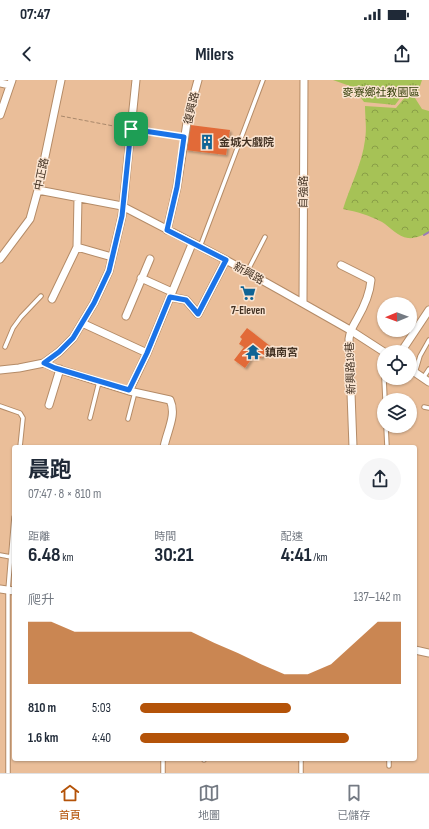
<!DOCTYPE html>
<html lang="zh-TW">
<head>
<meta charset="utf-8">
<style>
	:root { --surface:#fff; --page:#f6f6f7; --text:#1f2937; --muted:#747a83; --line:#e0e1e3; --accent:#b45309 }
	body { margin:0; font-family:"Sofia Sans Condensed","Noto Sans TC",sans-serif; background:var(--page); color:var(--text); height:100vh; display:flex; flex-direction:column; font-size:15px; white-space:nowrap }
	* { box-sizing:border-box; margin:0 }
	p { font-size:13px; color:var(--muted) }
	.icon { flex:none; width:22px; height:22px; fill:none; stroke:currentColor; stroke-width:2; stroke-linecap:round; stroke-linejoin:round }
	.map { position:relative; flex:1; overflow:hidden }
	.details { position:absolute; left:12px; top:365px; width:405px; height:316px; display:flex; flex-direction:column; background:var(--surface); border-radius:4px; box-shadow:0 1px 3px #0004 }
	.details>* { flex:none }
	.needle { width:26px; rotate:269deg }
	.tools { position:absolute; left:377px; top:217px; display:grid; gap:8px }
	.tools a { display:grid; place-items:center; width:40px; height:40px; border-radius:50%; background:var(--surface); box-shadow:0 1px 3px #0004; font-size:20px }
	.pin { position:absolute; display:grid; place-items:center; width:34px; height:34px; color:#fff; margin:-17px; border-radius:8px; box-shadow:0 2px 6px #0006 }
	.round { display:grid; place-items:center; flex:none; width:42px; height:42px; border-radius:21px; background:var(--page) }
	.head { display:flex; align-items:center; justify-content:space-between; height:68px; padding:0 16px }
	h1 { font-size:22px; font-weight:700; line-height:30px }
	.metrics { display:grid; grid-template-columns:repeat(3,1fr); gap:6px; height:68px; padding:4px 16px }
	.metrics div { display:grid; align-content:center }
	.metrics b { font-size:20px; font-weight:700 }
	.metrics small { font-size:11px; font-weight:400 }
	.metrics p { font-size:11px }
	.chart { height:112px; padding:8px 16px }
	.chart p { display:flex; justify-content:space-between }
	.chart svg { width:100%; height:72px; margin-top:4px; fill:var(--accent); opacity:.7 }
	ul { padding:0 16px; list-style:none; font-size:13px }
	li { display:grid; grid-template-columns:64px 48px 1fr; align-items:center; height:30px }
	li i { height:10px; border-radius:5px; background:var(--accent) }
	.status { display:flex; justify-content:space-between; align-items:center; height:28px; padding:0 20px; background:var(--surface); direction:ltr }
	.status svg { height:11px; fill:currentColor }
	header { display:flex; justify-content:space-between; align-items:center; height:52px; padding:0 16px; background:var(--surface); font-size:18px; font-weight:700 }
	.menu { display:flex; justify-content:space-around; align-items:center; height:56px; border-top:1px solid var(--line); background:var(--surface); font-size:11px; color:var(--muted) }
	.menu a { display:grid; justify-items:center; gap:2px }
	.menu .current { color:var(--accent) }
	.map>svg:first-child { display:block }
	.forest { fill:url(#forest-crowns) }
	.park { fill:url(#park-tufts) }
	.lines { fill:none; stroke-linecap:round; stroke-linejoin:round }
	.stream { stroke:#9a7cb6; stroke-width:2 }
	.building { fill:#e26a37; filter:url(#shadow) }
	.service-casing { stroke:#b48b67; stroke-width:5.5 }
	.minor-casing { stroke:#b48b67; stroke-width:9 }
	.path { stroke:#a9886b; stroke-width:1; stroke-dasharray:4 2; stroke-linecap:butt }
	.service { stroke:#fff; stroke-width:3.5 }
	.minor { stroke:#fff; stroke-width:7 }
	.route-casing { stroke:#fff; stroke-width:8 }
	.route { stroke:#1a73e8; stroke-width:5 }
	.labels { text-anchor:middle; stroke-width:3; stroke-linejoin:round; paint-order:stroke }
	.park-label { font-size:11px; fill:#323e07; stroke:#fae4d1 }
	.street-label { font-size:11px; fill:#433223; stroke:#fae4d1 }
	.poi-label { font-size:11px; font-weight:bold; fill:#433223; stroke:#fae4d1; text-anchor:start }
</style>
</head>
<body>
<div class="status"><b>07:47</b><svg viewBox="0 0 49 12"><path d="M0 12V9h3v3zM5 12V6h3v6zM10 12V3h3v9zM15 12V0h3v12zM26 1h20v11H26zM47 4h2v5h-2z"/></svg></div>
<header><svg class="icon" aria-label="back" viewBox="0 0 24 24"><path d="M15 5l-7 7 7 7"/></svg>Milers<svg class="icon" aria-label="share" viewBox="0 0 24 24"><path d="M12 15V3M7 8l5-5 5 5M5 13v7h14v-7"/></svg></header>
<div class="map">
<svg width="429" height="693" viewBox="0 0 429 693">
	<defs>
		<pattern id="forest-crowns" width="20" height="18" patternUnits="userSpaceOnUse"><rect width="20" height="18" fill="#a6c256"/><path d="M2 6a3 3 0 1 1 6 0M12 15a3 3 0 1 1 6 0" fill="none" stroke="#899e47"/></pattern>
		<pattern id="park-tufts" width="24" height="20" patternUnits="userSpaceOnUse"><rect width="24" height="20" fill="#a6c256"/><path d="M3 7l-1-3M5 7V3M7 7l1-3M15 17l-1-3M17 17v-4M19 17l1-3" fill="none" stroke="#899e47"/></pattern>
		<filter id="shadow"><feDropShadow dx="2" dy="2" stdDeviation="1" flood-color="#0004"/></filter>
	</defs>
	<rect width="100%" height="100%" fill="#eabe99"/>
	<path class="forest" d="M406,16L415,18L422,29L429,31V152C424,155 414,159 408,158C398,157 390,147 382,142C368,135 358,132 343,129C350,106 362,84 365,60C367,49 365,37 365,26L396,28Z"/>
	<path class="park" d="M333,0H422L417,15L405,12L395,25L364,22L361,18L364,11Z"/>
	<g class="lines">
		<path class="stream" d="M424,155L429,152"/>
	</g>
	<path class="building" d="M190,45L230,50L226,75L185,70Z
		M247,248L270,266L261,278L257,276L255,279L252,278L245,288L234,280L244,267L239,264L242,259L240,257Z"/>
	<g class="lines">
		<defs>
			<path id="service" d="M200,167L263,0
				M247,192L265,157
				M5,267L13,248L21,237L41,216
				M383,272L384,285
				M415,293L420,276L429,260
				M384,298L385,320
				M423,298L429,289
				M0,326L20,333L23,338L20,367
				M424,327L429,328
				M90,338L99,302
				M128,339L135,312
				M386,346L387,367
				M0,475L11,477
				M163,679V693
				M204,679V680
				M389,679V686
				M8,693V510L14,437
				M301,693V679"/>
			<path id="minor" d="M0,3L10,5
				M0,35L12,0
				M38,110L122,126L226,180L283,212L350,250L384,272
				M167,150L177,107L188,36L198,0
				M77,167L112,177
				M0,179L30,139L38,110L61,0
				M341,185L371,200C370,212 364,227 357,239C353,246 350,250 349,259L353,367
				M141,198L172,212
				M170,217L186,220L198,234L226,180
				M52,219L77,167L78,118
				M303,223L304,0
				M126,236L150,179
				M82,243L147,273
				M401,272L429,230
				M44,283L59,272L73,258L94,223L109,191L122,136L136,0
				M410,289L429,302
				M0,290L19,288L44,283L55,288L129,311L170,320C177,335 167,351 164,367
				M129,311L147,273L192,164
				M49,325L60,289
				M0,509L14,511
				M415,570L429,573"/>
		</defs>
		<use href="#service" class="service-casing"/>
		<use href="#minor" class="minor-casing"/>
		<path class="path" d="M61,36L124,48
			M137,50L178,56"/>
		<use href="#service" class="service"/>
		<use href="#minor" class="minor"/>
	</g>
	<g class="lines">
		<defs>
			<path id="route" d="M131,49L184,57L177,107L167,150L226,180L198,234L186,220L170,217L147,273L129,310L55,288L44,283L59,272L73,258L94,223L109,191L122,136Z"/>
		</defs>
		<use href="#route" class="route-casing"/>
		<use href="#route" class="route"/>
	</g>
	<defs>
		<symbol id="building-bare" viewBox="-9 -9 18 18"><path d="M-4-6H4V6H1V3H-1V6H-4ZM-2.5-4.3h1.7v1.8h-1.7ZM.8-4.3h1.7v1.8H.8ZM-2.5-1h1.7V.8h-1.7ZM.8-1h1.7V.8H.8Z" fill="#106495" stroke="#fae4d1" stroke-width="2.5" paint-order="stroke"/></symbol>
		<symbol id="supermarket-bare" viewBox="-9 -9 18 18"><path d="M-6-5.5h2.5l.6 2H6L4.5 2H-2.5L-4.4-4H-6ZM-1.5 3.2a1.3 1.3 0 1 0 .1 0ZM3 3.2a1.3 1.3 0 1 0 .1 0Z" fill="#106495" stroke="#fae4d1" stroke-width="2.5" paint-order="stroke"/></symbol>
		<symbol id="temple-bare" viewBox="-9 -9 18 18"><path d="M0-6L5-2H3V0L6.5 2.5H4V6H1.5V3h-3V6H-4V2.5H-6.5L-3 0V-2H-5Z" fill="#106495" stroke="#fae4d1" stroke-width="2.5" paint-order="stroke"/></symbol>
	</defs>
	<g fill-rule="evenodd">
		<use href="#building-bare" x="196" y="51" width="22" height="22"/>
		<use href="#supermarket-bare" x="237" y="202" width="22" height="22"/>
		<use href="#temple-bare" x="242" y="261" width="22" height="22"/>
	</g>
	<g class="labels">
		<g class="park-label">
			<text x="381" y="16">麥寮鄉社教園區</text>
		</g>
		<g class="street-label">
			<text transform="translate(191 28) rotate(-77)" y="4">復興路</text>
			<text transform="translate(41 94) rotate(-78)" y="4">中正路</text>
			<text transform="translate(303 112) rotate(-89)" y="4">自強路</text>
			<text transform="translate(249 193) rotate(29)" y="4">新興路</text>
			<text transform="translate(350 288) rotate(-92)" y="4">新興路19巷</text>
		</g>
		<g class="poi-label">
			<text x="219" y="66">金城大戲院</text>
			<text x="248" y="234" text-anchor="middle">7-Eleven</text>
			<text x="265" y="276">鎮南宮</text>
		</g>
	</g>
</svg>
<div class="tools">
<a><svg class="needle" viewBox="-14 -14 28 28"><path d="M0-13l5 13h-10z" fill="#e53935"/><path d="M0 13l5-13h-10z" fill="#747a83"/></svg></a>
<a><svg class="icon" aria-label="locate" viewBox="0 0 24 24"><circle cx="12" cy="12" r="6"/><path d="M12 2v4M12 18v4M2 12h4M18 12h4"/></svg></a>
<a><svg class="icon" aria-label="layers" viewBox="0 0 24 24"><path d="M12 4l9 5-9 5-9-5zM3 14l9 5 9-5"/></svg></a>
</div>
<div class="pin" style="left:131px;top:49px;background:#1e9e55"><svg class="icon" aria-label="arrive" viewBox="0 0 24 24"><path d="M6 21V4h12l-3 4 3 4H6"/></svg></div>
<section class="details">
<div class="head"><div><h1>晨跑</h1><p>07:47 · 8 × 810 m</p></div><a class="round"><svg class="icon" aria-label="share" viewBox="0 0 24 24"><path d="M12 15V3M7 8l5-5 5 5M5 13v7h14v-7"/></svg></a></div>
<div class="metrics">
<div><p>距離</p><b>6.48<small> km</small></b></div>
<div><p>時間</p><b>30:21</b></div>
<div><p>配速</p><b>4:41<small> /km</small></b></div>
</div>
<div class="chart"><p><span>爬升</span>137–142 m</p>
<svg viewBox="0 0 160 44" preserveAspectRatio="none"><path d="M0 44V6L10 6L20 12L30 12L40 12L50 12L60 12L70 12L80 19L90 25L100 32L110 38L120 38L130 32L140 19L150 6L160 6V44z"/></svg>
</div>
<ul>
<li><b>810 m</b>5:03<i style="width:58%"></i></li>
<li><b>1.6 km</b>4:40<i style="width:80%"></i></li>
</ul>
</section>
</div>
<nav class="menu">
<a class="current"><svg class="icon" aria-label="home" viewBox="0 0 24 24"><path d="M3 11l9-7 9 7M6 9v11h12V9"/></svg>首頁</a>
<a><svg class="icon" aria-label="map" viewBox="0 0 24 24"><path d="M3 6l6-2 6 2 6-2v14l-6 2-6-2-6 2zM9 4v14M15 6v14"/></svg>地圖</a>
<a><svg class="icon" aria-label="saved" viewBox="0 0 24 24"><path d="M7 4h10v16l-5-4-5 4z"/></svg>已儲存</a>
</nav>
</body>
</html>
